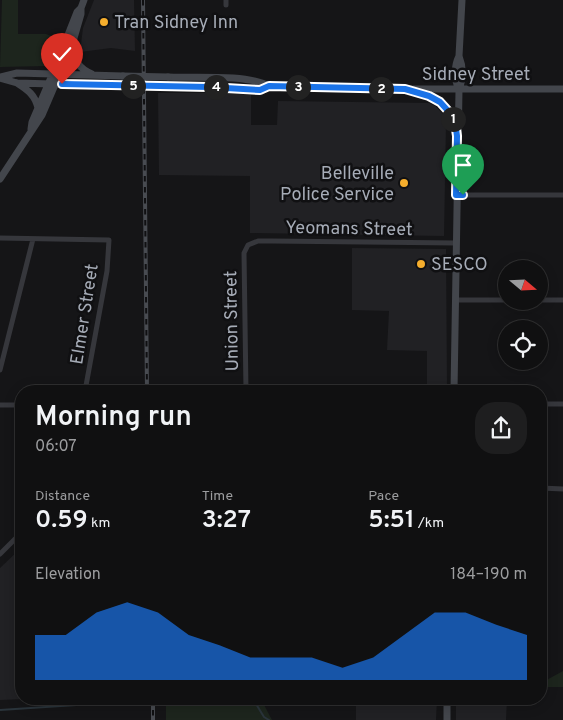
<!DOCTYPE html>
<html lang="en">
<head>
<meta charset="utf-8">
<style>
	:root { --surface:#101011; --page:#1e1e1f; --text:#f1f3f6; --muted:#9c9d9f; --line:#303031; --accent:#1a73e8 }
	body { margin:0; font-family:Overpass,sans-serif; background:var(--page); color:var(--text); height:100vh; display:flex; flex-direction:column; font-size:19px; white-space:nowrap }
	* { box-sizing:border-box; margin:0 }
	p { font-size:16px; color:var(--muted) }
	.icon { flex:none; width:28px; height:28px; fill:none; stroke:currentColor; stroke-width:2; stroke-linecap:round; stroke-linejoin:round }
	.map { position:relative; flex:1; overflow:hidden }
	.panel { position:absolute; left:15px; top:385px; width:532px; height:320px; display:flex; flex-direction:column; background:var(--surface); border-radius:20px; box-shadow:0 2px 12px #0003,0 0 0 1px var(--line) }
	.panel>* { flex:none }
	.needle { width:32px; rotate:109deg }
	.fabs { position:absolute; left:498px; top:260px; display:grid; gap:10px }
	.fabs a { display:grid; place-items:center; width:50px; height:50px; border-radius:50%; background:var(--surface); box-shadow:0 2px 12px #0003,0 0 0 1px var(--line); font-size:25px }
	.pin { position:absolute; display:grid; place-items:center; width:42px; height:42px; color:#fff; margin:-51px -21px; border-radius:50% 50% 50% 0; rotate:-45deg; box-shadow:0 0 5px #0007 }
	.pin .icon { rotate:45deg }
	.km { position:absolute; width:25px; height:25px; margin:-12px; border-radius:50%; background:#222; color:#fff; font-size:14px; line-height:25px; text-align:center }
	.round { display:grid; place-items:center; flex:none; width:52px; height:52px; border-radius:20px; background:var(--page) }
	.head { display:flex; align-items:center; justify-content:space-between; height:85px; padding:0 20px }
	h1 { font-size:28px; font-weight:600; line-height:38px }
	.metrics { display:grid; grid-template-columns:repeat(3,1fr); gap:8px; height:85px; padding:5px 20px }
	.metrics div { display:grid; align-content:center }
	.metrics b { font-size:25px; font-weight:600 }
	.metrics small { font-size:14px; font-weight:400 }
	.metrics p { font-size:14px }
	.chart { height:140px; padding:10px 20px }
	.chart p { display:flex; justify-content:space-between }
	.chart svg { width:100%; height:90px; margin-top:5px; fill:var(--accent); opacity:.7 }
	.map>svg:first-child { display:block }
	.built { fill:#212124 }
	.green { fill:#1d251d }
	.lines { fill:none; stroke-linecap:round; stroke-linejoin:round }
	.stream { stroke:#2a343b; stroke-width:2 }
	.street { stroke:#36373c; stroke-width:5 }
	.secondary { stroke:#43464c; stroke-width:7 }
	.rail-casing { stroke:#484b51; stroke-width:4 }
	.rail { stroke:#101012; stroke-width:2; stroke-dasharray:5.5; stroke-linecap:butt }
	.secondary-bridge { stroke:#43464c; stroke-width:7 }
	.route-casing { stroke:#fff; stroke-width:10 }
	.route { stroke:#1a73e8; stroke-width:6 }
	.poi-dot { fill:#f6ae2d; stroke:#101012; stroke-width:2 }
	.labels { text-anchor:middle; stroke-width:5; stroke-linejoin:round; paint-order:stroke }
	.poi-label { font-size:18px; fill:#a6acb7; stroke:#101012; text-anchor:start }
	.street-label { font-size:18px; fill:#a6acb7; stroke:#101012 }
</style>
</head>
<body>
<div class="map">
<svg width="563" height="720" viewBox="0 0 563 720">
	<rect width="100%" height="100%" fill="#151517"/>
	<path class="built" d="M94,0H134L135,51L111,48L80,52L83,28Z
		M158,93H229L251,95V125H277L278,101L429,103L435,106L445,116L446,123L444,236L250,233V176L159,175Z
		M352,248L446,249L447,385H427V351L387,350L389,311L352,310Z
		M21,548V699H24L0,700V568Z
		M356,699H437L436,720H356Z
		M456,699H507L506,720H456Z"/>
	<path class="green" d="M2,0H18V34H46L57,38L46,66L0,67Z
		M563,671V687H541V683Z
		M166,699H261L272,720H166Z"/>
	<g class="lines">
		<path class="stream" d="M253,699L264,717L269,720
			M0,710L107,703L112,701V699"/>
		<path class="street" d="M226,0V5
			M456,195H563
			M0,238L109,240L107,271L85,391
			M455,300H506
			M539,300H563
			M0,370L33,239
			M246,391L244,253L248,245L258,241H272L456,243
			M541,404H563
			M0,405H21
			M541,488L563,489
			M0,554L21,533"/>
		<path class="secondary" d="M72,47C73,61 80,69 92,74
			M0,77L17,73L123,76
			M168,77C195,78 246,74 269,86
			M0,78L17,83L123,86
			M17,83C28,90 35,95 38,108
			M168,86L259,90L269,86L405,89H563
			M459,90C454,79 454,66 459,56
			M414,92C434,97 452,106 456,128
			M31,129L32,122L55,68L77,12L81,8L84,0
			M0,179L42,115L72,45L81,14V8
			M454,391L459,90C463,79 463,66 459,56L462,0
			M447,720V699"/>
		<defs>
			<path id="rail" d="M143,0L147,391
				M153,699V720"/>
		</defs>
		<use href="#rail" class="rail-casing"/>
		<use href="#rail" class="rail"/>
		<path class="secondary-bridge" d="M123,76L168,77
			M123,86H168"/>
	</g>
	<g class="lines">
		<defs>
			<path id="route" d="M62,84L209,87L260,90L269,86L405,89L429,96L440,102L450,113L455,122L457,136L456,195H463"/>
		</defs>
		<use href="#route" class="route-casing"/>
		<use href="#route" class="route"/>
	</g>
	<g class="poi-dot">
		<circle cx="104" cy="22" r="5"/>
		<circle cx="404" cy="183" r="5"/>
		<circle cx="421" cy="264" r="5"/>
	</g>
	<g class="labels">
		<g class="poi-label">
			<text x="114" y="28">Tran Sidney Inn</text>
			<text x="394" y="179" text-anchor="end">Belleville<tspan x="394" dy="21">Police Service</tspan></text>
			<text x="431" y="270">SESCO</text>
		</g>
		<g class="street-label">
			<text x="476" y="80">Sidney Street</text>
			<text transform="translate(349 228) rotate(1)" y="6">Yeomans Street</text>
			<text transform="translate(84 314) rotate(-81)" y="6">Elmer Street</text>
			<text transform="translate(231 321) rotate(-91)" y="6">Union Street</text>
		</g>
	</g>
</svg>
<div class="fabs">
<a><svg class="needle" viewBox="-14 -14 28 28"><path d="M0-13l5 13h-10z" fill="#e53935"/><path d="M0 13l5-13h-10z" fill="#9c9d9f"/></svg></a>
<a><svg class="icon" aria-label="locate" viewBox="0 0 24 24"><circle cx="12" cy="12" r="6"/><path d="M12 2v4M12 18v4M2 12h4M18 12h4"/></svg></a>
</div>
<div class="pin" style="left:463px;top:195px;background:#1e9e55"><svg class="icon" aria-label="arrive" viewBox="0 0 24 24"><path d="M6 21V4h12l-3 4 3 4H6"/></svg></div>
<div class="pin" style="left:62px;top:84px;background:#d93025"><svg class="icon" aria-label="check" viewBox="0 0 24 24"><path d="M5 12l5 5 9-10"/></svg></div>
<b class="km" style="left:453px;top:119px">1</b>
<b class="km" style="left:381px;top:89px">2</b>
<b class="km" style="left:298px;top:87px">3</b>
<b class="km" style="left:216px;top:87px">4</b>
<b class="km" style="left:133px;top:86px">5</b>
<section class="panel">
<div class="head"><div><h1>Morning run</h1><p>06:07</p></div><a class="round"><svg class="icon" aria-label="share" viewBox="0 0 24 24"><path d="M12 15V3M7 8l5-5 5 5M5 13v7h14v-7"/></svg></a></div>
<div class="metrics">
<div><p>Distance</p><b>0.59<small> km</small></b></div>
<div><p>Time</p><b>3:27</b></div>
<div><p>Pace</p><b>5:51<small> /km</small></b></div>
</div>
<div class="chart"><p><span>Elevation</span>184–190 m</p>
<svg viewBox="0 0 160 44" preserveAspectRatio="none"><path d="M0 44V22L10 22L20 11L30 6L40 11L50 22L60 27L70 33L80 33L90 33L100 38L110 33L120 22L130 11L140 11L150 17L160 22V44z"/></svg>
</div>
</section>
</div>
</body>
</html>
